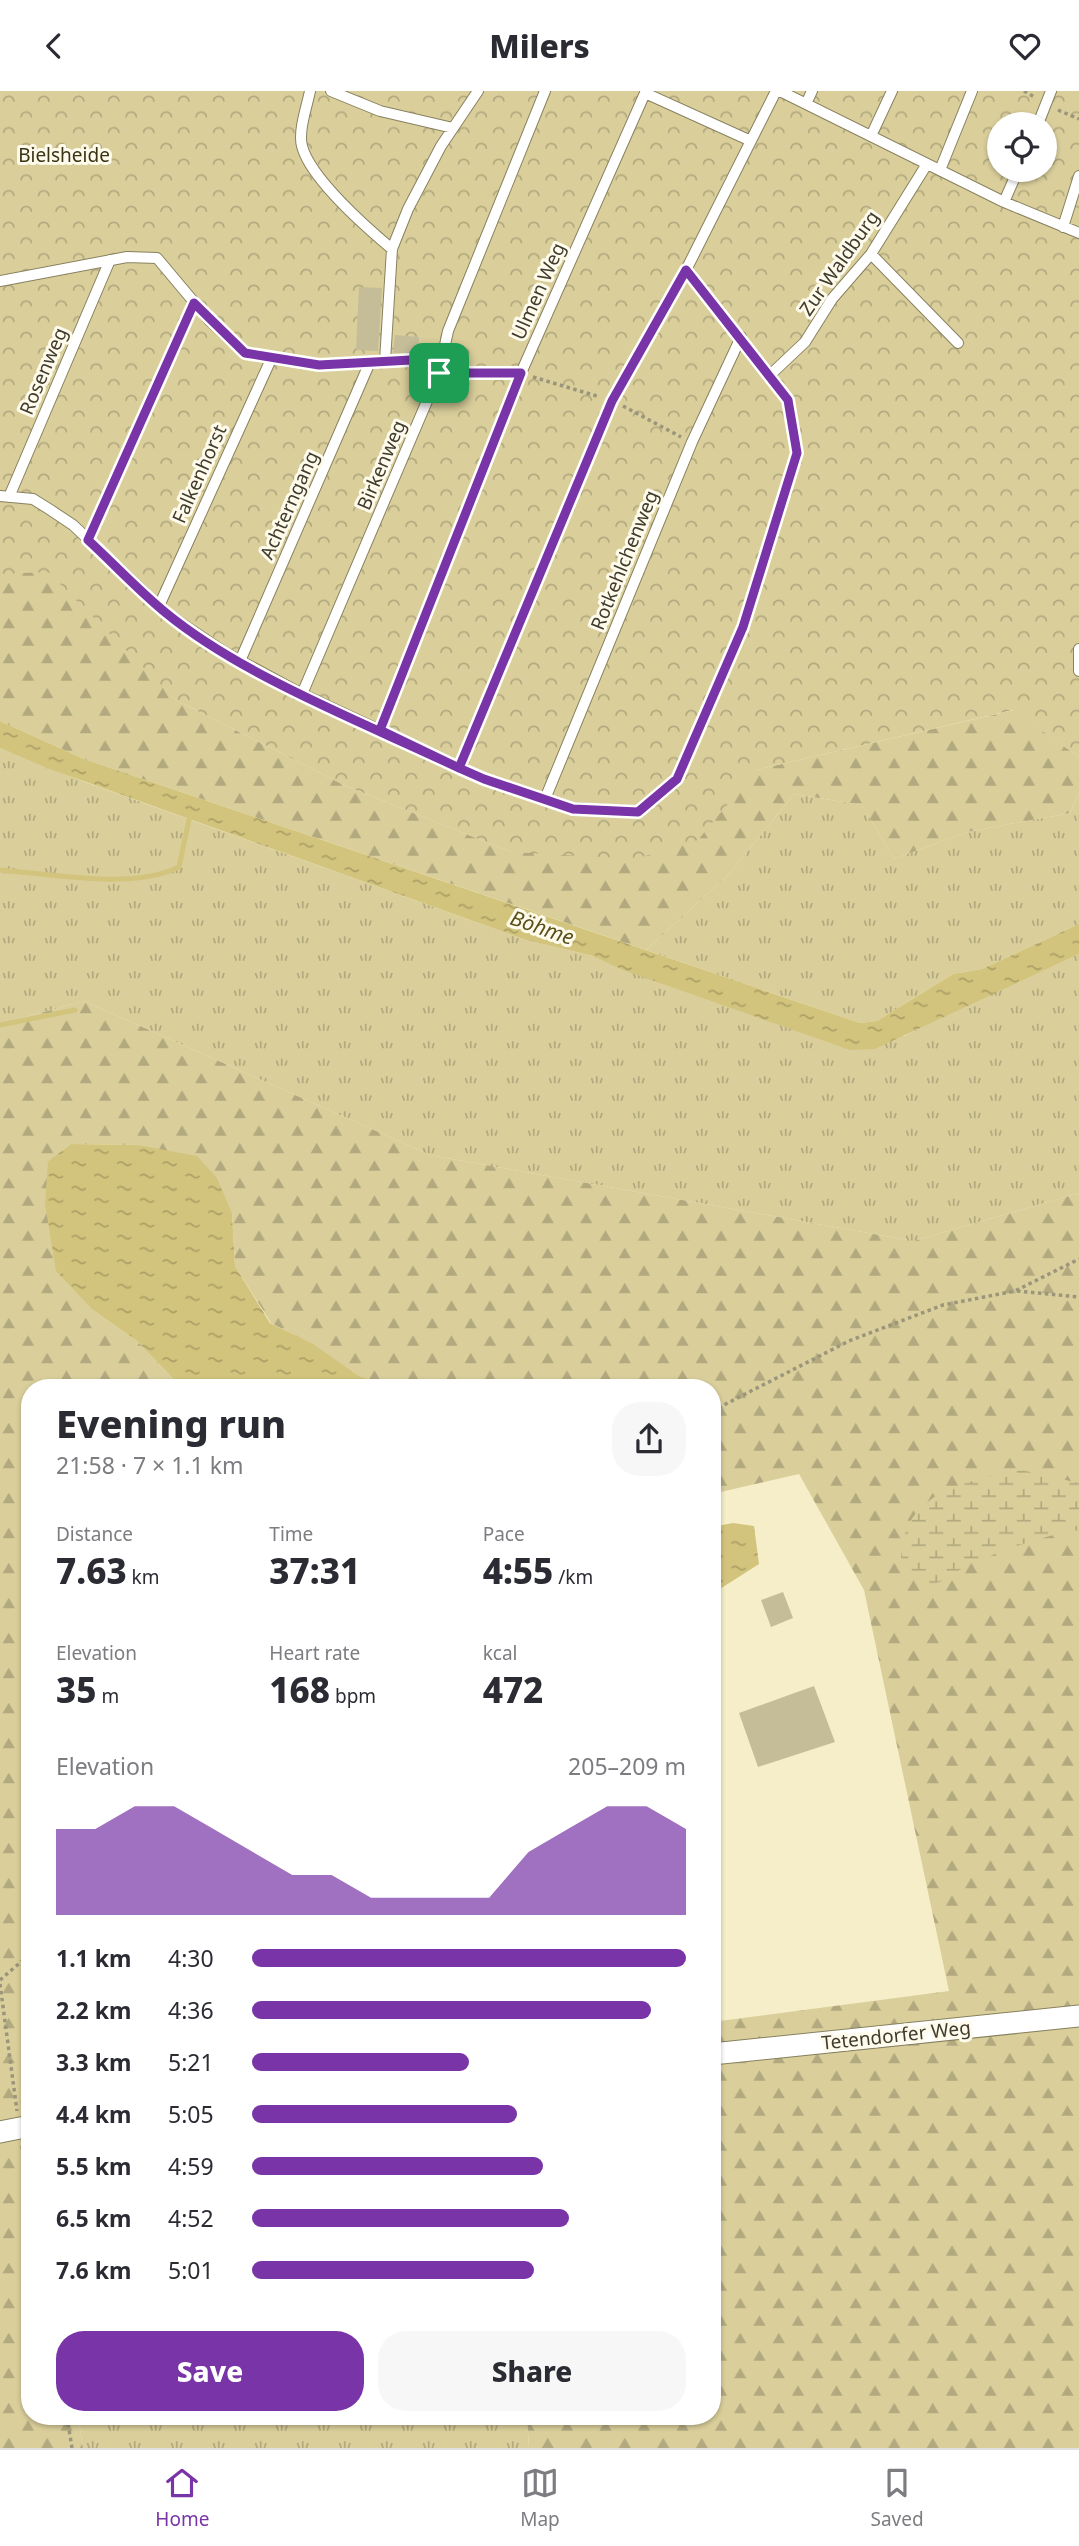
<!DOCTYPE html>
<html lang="en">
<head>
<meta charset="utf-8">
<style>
	:root { --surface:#fff; --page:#f7f7f7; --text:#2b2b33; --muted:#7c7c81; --line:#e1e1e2; --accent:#7934a7 }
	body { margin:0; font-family:"Noto Sans",sans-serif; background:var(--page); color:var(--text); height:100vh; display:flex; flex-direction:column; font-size:26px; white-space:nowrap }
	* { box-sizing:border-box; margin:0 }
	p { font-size:23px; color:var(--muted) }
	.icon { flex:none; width:38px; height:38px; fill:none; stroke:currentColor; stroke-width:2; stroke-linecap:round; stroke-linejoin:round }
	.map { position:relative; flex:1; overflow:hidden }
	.sheet { position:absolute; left:21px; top:1288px; width:700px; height:1046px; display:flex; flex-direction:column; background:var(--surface); border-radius:28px; box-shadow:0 2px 5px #0004 }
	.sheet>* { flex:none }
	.controls { position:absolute; left:987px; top:21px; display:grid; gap:14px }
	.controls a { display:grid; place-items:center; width:70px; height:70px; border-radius:50%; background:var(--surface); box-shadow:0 2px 5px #0004; font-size:35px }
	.pin { position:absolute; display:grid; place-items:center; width:60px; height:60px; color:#fff; margin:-30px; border-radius:14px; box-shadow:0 4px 10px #0006 }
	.round { display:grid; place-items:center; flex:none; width:74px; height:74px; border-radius:28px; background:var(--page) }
	.summary { display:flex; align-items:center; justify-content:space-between; height:119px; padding:0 35px }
	h1 { font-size:38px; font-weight:800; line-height:52px }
	.metrics { display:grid; grid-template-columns:repeat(3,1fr); gap:10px; height:119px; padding:7px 35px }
	.metrics div { display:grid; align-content:center }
	.metrics b { font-size:35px; font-weight:800 }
	.metrics small { font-size:19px; font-weight:400 }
	.metrics p { font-size:19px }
	.chart { height:196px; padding:14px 35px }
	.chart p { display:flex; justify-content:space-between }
	.chart svg { width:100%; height:126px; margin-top:7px; fill:var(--accent); opacity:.7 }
	.action { display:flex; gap:14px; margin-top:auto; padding:14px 35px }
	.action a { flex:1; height:80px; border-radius:28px; background:var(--accent); color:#fff; font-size:28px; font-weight:800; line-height:80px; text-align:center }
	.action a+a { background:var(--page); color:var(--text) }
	ul { padding:0 35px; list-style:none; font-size:23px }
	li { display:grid; grid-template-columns:112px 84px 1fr; align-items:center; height:52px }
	li i { height:18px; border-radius:9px; background:var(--accent) }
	header { display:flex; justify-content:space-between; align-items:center; height:91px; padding:0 35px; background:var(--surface); font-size:32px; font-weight:800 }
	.tab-bar { display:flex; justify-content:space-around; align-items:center; height:98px; border-top:2px solid var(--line); background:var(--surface); font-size:19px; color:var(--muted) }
	.tab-bar a { display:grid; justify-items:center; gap:4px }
	.tab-bar .selected { color:var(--accent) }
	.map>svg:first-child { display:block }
	.grass { fill:url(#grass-tufts) }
	.forest { fill:url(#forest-firs) }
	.wetland { fill:url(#wetland-marsh) }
	.park { fill:url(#park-crowns); fill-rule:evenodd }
	.water { fill:url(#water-ripples) }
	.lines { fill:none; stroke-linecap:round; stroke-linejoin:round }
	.stream { stroke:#d2c47c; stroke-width:5 }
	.building { fill:#c4bd98 }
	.service-casing { stroke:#88815f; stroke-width:12 }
	.minor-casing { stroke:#88815f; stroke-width:23 }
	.path { stroke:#9a957b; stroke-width:3.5; stroke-dasharray:3.5 3.5; stroke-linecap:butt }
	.service { stroke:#fff; stroke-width:10 }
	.minor { stroke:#fff; stroke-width:21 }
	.route-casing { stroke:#fff; stroke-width:14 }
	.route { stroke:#7934a7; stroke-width:9 }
	.labels { text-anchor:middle; stroke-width:6; stroke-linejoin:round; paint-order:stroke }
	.park-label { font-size:19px; fill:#393313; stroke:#fefbec }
	.street-label { font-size:19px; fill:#3f3c2d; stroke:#fefbec }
	.water-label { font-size:21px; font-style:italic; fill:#594f18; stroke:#fefbec }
</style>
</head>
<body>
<header><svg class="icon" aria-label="back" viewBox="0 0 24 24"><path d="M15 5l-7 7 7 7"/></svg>Milers<svg class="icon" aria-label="heart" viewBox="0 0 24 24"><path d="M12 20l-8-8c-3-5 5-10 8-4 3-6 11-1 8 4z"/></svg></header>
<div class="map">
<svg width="1079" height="2357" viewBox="0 0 1079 2357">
	<defs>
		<pattern id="grass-tufts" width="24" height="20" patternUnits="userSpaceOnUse" patternTransform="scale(1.75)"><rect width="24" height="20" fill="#dacf9b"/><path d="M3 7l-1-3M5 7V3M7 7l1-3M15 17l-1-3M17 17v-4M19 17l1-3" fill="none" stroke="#b2a97f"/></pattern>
		<pattern id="forest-firs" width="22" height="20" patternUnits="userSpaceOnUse" patternTransform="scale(1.75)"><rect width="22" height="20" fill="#dacf9b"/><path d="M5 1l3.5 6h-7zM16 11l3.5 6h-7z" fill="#b2a97f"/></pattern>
		<pattern id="wetland-marsh" width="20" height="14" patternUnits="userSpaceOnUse" patternTransform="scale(1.75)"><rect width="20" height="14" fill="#dacf9b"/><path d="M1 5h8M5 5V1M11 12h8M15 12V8" fill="none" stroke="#b2a97f"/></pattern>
		<pattern id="park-crowns" width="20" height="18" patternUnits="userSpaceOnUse" patternTransform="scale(1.75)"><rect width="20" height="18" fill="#dacf9b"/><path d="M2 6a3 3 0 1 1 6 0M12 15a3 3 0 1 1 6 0" fill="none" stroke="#b2a97f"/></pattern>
		<pattern id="water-ripples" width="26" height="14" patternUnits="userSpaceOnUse" patternTransform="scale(1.75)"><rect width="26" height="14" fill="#d2c47c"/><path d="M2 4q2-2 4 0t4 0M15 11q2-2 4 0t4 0" fill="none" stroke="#aca066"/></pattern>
	</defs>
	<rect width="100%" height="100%" fill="#f5eec8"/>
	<path class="grass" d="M0,657L85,691L526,849L593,865L657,890L904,945L946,923L1079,863V1102L913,1150L430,1064L84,910L0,933Z
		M1079,702V833L982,878L953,883L877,930L860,932L646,859L729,783L794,703L862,714L894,768L967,741L1070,722Z
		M78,2326H527L529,2357H83Z"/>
	<path class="forest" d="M0,405L176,609L346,695L511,761L756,679L1014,619L1079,666V702L1070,722L967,741L894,768L862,714L794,703L729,783L646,859L84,668L0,630Z
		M84,910L430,1064L913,1150L1079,1102V2357H529L527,2326H712V1931L949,1900L864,1499L799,1383L712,1403V1297H397L359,1285L313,1254L271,1232L235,1175L232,1122L138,1054L71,1053L48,1070L93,1219L137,1250L182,1297H30V2326H78L83,2357H0V933Z"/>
	<path class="wetland" d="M1021,1379L1079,1392V1439C1045,1444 1007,1458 974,1471C953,1480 946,1494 921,1495L901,1467C903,1457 903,1444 908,1435C927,1395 983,1387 1021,1379Z"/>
	<path class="park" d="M0,0H1079V666L1013,619L756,679L698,749L635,768L511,761L346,695L176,609L48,481L0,483ZM999,33H1045V79H999Z"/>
	<path class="water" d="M0,630L84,668L860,932L877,930L953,883L982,878L1079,833V863L875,958L850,959L623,879L593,865L526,849L47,677L0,657Z
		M71,1053L138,1054L197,1065L217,1087L232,1122L235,1175L270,1232L313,1253L359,1285L397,1297H182L137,1250L93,1219L56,1180L45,1113L48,1070Z
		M733,1432L754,1435L759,1473L712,1503V1436Z"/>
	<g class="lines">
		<path class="stream" d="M0,779C51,783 133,799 179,776L190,724
			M0,934L75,919"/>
	</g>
	<path class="building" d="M359,196L382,197L378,260L356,259Z
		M395,244L419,246L418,263L393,262Z
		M783,1501L793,1527L771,1536L761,1509Z
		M814,1595L835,1651L758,1676L739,1622Z"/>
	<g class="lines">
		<defs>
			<path id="service" d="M310,0C307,15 298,40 302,55C310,87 367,137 392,158
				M331,0L380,20L453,37
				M780,0L1004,111L1079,142
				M806,13L812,0
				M1038,33L1051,0
				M871,45L892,0
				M940,79L972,0
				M1004,111L1018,79
				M1063,136L1079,85
				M871,163L958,252
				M0,190L127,166L157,167L209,229L245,262L319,274L411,269L439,282H521
				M385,270L392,158L408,118L441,55L478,0
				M769,285L805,251L832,208L871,163L927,73
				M0,405L33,408L49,418L73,434L166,522L224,561L302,603L484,688L573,717L638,721L677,688L743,536L797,362L788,309L686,179
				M9,406L110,169
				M88,449L194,212
				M159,515L272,266
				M1079,558V580
				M240,570L370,271
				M302,603L439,282L448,240L545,0
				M380,639L521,282L645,2L751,50
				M459,677L612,310L686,179L776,0
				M545,708L692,351L741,246"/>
			<path id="minor" d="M712,1963L1079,1925
				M0,2041L30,2035"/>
		</defs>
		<use href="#service" class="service-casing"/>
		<use href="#minor" class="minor-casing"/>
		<path class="path" d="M1024,0L1036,7
			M1058,19L1079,28
			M533,286L600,306
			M623,315L681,346
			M1017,1200L1079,1206
			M712,1320L849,1250L943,1214L1015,1200L1079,1168
			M0,1889L30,1863
			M0,1893L17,2020
			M22,2055L30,2099
			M67,2326L72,2357"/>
		<use href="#service" class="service"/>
		<use href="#minor" class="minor"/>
	</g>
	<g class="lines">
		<defs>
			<path id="route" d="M439,282L411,269L319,274L245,262L194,212L88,449C114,473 139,500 166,522C244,586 367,633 459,677L484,688L573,718L638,721L677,688L743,536L797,362L788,309L686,179L612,310L459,677L380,639L521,282H439"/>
		</defs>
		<use href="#route" class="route-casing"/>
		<use href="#route" class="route"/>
	</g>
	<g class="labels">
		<g class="park-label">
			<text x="64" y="71">Bielsheide</text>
		</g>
		<g class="street-label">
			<text transform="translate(839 172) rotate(-55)" y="7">Zur Waldburg</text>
			<text transform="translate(538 200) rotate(-66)" y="7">Ulmen Weg</text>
			<text transform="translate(43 280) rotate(-67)" y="7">Rosenweg</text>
			<text transform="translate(381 374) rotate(-67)" y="7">Birkenweg</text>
			<text transform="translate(199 383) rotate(-66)" y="7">Falkenhorst</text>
			<text transform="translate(289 414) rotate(-66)" y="7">Achterngang</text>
			<text transform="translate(624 469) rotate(-68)" y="7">Rotkehlchenweg</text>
			<text transform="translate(896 1944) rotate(-6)" y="7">Tetendorfer Weg</text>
		</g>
		<g class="water-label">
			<text transform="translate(542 837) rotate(19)" y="7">Böhme</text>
		</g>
	</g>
</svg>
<div class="controls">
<a><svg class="icon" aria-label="locate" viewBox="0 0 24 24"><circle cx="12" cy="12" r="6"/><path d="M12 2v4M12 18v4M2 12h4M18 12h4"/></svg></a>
</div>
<div class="pin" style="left:439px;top:282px;background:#1e9e55"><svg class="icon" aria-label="arrive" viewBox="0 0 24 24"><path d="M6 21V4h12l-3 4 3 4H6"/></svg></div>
<section class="sheet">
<div class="summary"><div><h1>Evening run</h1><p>21:58 · 7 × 1.1 km</p></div><a class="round"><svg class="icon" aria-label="share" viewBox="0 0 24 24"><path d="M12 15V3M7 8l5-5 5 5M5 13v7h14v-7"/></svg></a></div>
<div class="metrics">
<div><p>Distance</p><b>7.63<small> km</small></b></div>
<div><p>Time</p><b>37:31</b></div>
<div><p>Pace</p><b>4:55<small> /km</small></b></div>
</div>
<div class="metrics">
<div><p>Elevation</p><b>35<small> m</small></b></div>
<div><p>Heart rate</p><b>168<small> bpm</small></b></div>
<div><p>kcal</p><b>472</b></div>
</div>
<div class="chart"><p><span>Elevation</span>205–209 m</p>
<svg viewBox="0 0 160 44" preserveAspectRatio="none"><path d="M0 44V14L10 14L20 6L30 6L40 14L50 22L60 30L70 30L80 38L90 38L100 38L110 38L120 22L130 14L140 6L150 6L160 14V44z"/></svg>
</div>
<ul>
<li><b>1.1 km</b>4:30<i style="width:100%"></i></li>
<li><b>2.2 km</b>4:36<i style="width:92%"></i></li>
<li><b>3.3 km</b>5:21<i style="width:50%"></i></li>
<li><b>4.4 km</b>5:05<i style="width:61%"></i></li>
<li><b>5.5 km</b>4:59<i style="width:67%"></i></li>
<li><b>6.5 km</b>4:52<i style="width:73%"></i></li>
<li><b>7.6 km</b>5:01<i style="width:65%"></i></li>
</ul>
<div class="action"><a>Save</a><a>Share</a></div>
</section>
</div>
<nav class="tab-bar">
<a class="selected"><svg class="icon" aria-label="home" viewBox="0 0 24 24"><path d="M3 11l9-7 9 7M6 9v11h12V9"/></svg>Home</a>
<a><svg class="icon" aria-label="map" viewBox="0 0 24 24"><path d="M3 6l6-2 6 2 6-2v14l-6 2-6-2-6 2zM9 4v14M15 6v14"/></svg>Map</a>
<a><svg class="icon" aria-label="saved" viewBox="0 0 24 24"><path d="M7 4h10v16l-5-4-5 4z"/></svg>Saved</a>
</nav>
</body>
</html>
